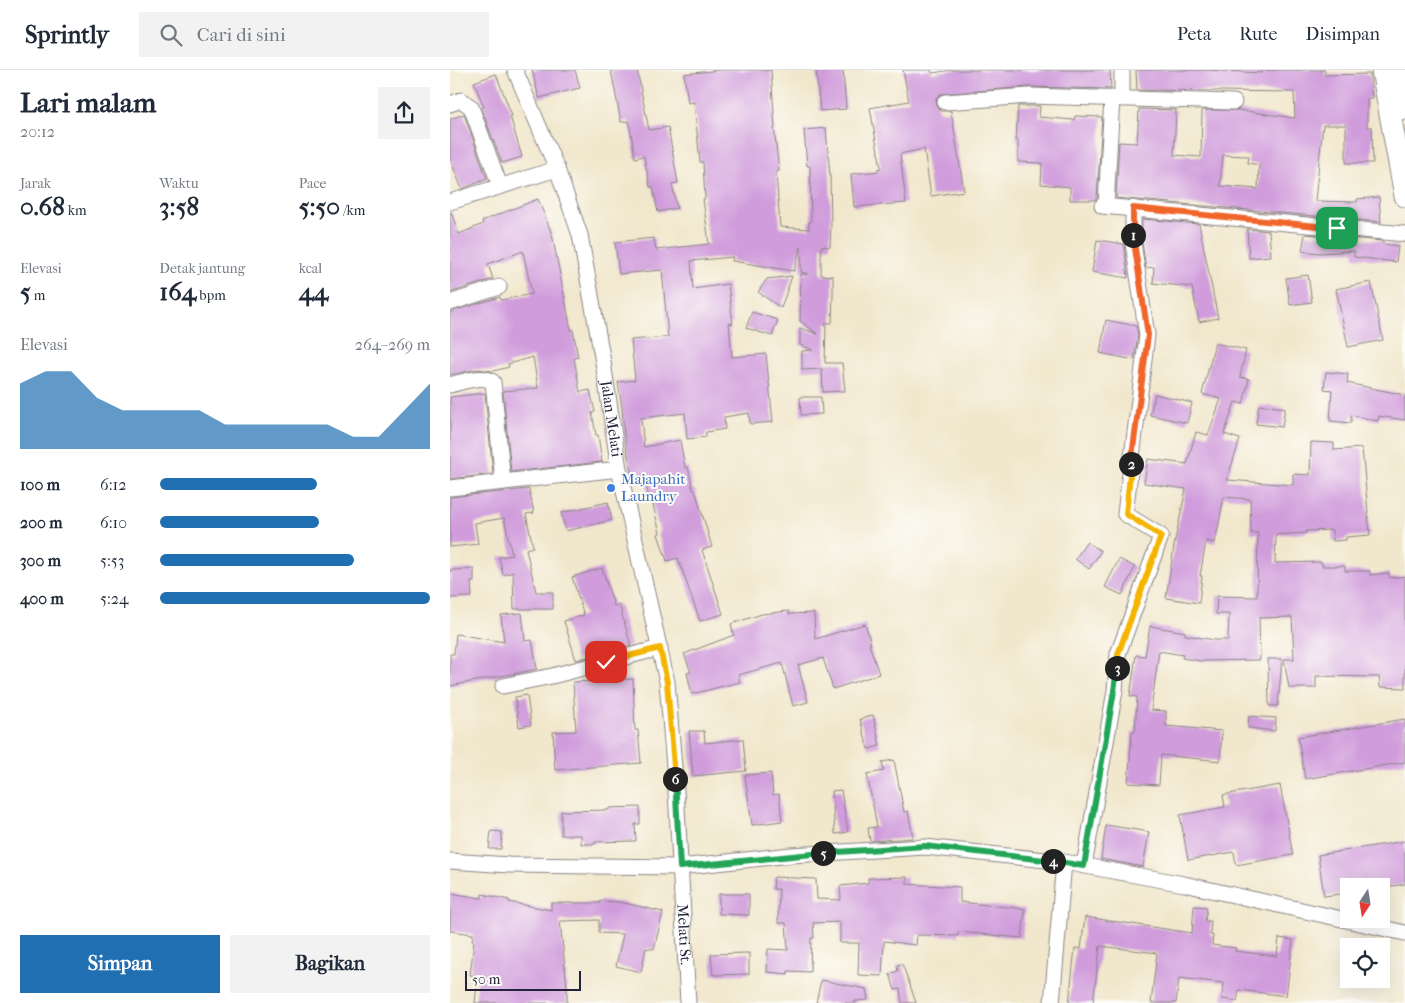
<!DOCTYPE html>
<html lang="id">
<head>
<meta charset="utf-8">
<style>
	:root { --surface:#fff; --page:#f2f2f3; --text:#1f2937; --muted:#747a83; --line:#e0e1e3; --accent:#1f6fb2 }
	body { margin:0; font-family:"IM FELL French Canon",serif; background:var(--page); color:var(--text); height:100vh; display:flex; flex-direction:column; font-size:19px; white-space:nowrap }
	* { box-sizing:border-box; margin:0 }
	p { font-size:16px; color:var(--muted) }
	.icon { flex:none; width:28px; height:28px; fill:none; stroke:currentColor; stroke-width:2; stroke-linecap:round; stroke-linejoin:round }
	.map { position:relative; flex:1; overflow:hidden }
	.sheet { display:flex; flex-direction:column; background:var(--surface); width:450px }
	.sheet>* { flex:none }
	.needle { width:32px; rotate:192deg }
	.fabs { position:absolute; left:890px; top:808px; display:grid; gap:10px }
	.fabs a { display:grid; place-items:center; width:50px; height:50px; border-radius:0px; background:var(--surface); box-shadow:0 5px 20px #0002; font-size:25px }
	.scale { position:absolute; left:15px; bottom:12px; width:116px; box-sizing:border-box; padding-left:5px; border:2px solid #22223b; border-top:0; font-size:14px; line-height:18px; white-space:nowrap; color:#22223b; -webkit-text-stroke:4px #fdfcf7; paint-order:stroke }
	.pin { position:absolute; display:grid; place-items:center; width:42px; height:42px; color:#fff; margin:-21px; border-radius:10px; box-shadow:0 2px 8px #0006 }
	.km { position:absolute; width:25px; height:25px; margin:-12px; border-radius:50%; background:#222; color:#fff; font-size:14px; line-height:25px; text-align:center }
	.round { display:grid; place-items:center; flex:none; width:52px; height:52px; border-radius:0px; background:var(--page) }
	.overview { display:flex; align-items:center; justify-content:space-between; height:85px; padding:0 20px }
	h1 { font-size:28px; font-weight:700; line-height:38px }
	.stats { display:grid; grid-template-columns:repeat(3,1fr); gap:8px; height:85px; padding:5px 20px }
	.stats div { display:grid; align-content:center }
	.stats b { font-size:25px; font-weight:700 }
	.stats small { font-size:14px; font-weight:400 }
	.stats p { font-size:14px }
	.chart { height:140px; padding:10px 20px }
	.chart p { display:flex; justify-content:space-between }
	.chart svg { width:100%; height:90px; margin-top:5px; fill:var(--accent); opacity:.7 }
	.action { display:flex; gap:10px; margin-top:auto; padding:10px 20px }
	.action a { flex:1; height:58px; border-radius:0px; background:var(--accent); color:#fff; font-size:20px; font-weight:700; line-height:58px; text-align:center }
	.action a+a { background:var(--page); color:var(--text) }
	ul { padding:0 20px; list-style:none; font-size:16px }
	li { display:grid; grid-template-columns:80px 60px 1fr; align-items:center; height:38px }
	li i { height:12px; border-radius:6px; background:var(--accent) }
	header { display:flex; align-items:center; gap:30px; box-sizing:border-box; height:70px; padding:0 25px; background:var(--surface); border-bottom:1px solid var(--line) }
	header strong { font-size:24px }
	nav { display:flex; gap:28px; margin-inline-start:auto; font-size:18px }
	.search { width:350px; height:45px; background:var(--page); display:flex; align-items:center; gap:12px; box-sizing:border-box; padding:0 18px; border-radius:0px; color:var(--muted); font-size:19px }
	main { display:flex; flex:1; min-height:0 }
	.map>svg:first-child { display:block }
	.building { fill:#d09cdc; fill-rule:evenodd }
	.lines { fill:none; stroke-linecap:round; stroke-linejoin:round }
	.street-casing { stroke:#8a8484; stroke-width:17 }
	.secondary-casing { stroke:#8a8484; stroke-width:23 }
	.street { stroke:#fff; stroke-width:15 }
	.secondary { stroke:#fff; stroke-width:21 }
	.split-1-casing { stroke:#fff; stroke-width:10 }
	.split-2-casing { stroke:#fff; stroke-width:10 }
	.split-3-casing { stroke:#fff; stroke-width:10 }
	.split-4-casing { stroke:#fff; stroke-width:10 }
	.split-5-casing { stroke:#fff; stroke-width:10 }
	.split-6-casing { stroke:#fff; stroke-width:10 }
	.split-7-casing { stroke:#fff; stroke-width:10 }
	.split-1 { stroke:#f0652b; stroke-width:6 }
	.split-2 { stroke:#f0652b; stroke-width:6 }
	.split-3 { stroke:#f5b400; stroke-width:6 }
	.split-4 { stroke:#22a559; stroke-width:6 }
	.split-5 { stroke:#22a559; stroke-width:6 }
	.split-6 { stroke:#22a559; stroke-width:6 }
	.split-7 { stroke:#f5b400; stroke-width:6 }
	.shop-dot { fill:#3f7fe0; stroke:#fdfcf7; stroke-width:2 }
	.labels { text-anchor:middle; stroke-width:4; stroke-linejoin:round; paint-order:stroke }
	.street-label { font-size:15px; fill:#22223b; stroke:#fdfcf7 }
	.shop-label { font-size:15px; fill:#366cbe; stroke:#fdfcf7; text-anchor:start }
</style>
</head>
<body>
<header>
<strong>Sprintly</strong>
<div class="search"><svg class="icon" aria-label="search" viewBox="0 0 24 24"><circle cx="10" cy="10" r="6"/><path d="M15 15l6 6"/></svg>Cari di sini</div>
<nav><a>Peta</a><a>Rute</a><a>Disimpan</a></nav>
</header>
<main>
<section class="sheet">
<div class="overview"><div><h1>Lari malam</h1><p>20:12</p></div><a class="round"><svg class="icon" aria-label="share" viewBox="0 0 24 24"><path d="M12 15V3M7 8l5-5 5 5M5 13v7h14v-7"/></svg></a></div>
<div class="stats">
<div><p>Jarak</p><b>0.68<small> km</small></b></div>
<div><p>Waktu</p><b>3:58</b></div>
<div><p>Pace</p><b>5:50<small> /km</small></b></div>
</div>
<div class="stats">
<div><p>Elevasi</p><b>5<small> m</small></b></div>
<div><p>Detak jantung</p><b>164<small> bpm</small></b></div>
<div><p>kcal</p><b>44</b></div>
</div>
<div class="chart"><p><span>Elevasi</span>264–269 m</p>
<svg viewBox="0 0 160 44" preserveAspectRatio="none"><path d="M0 44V12L10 6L20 6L30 19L40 25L50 25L60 25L70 25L80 32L90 32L100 32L110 32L120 32L130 38L140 38L150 25L160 12V44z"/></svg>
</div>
<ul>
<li><b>100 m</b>6:12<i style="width:58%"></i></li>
<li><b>200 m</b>6:10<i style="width:59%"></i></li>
<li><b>300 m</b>5:53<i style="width:72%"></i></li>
<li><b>400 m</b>5:24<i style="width:100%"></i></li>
</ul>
<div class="action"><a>Simpan</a><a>Bagikan</a></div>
</section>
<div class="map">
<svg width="955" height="933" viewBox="0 0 955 933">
	<rect width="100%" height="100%" fill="#fdfcf7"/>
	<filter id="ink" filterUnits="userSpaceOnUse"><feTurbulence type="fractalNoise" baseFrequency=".02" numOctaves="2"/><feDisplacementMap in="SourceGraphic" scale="10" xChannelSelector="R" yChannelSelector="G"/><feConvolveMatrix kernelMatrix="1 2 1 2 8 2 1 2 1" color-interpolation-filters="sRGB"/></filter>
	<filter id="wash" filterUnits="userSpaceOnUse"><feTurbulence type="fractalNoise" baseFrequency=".0096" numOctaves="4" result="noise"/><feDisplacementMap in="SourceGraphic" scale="20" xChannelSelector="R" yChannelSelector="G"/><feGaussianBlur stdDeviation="1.12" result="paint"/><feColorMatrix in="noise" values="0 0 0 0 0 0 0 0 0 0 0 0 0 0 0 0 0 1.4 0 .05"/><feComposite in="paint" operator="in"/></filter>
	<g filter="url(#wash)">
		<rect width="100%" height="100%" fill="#f1e7cc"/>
		<g id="blocks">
			<path class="building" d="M82,0H125L130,18L89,28Z
				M161,0H187L199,60L218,57L228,113L222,114L227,138L208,142L203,117H200L194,86L185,88L179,51L171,52Z
				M270,0H321L325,58H324L329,101L326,102L330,157L359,159V152H361L360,96H357L354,60L376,58L380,106L381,153L380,177L371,176V205L383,206V225L382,253H376L375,293H392L395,321L373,322L372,299L352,300V281L363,280L350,275V258L368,264L350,251L351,204H358L351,202V177L344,201L282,191L283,187L241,191L243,219L278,214L283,254L279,253L282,287L316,284L323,352L300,354L299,343L274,347L275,359L256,362V367L237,369L235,343L191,348L194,377L230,370L235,398L238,397L243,420H245L262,477L252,480L273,544L250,551L228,488L217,491L208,464L210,463L201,427L199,428L194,405L182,407L174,365L172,338L168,312L185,310L181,270L218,267L212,200L169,204L165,172L204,168L206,180L259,174L253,129H255L253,92H250L244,32L238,33L234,4Z
				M366,0H393L396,39L370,41Z
				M453,0H481L482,3L502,0H660L661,19L578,17L490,24L486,28L487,37L491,41H501L514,121L481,126L474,79L450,84L456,133L404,137L401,104L429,101L428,99L431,98L420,38L459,31Z
				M686,0H756L812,3V0H875V5L920,4L922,28H917V57H922L923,93H896V55H873L865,131L907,132V129L929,127L931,152L666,128L669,72L687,73L689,39L726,40L724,85L751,87L752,40H788L845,48L844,22L687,20ZM773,85L799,86L798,93L809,95L808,119L770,116Z
				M46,4L62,46H60L72,87L52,93L31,38L34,37L24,12Z
				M568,36H590L589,47L624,50L625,46L652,47L647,128L645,130H620V117L591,114L592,93L568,92V70H566Z
				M14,44L37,109L12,119L0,89V49Z
				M88,129L102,164L121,260H123L128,287L124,288L130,322L140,320L145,342L142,343L146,365H148L152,392L61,402L53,321L88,318L83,287L58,294L59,297L43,301L27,299L0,305V242L50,227L51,230L82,224L73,181L38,194L43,209L0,223V142H1L9,164L33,154L32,151Z
				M692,149L749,154L768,248L749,252L742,217L703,213L704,197L696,198L692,172Z
				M797,159L819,161L821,186L799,188Z
				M855,164L933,171V174L948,176L946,192L904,187V181L870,183L852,181Z
				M647,170L674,174L678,208L642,202Z
				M858,205L862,232L840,235L836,208Z
				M342,206L331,238L308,222L317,209Z
				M921,212L933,270L898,277L886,219Z
				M302,242L328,250L322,266L296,258Z
				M656,250L686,256L688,265L684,290L650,283Z
				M765,273L796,280L790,307L799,309L793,334L785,332L774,364L790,369L777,410L843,415V404L860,405L861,372L884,373V380L912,378L920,465L896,467V470L883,471L882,460L856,461V463L826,465L825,493L872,492V496H895V501H920V505L939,503L940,508L955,506V618L930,617L929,607L866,606V618H839L834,589H844L842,547L809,548L810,590L751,591L732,588L733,585L709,581L701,640L716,641V656L772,661L770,691L711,685L709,715L678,713L682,662H685L687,627L680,626L686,585L695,586L700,556L735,562V565L765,570H778L779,544H766L767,526L807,527L808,463H801L800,429L774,427L765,473L756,471L750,506H752L749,533L716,528L725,470L736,419L694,413L698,389L737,394L746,362L758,365L771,329L752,324Z
				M876,302L898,304L897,313L955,325V350L929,346L928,351L901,345V353L880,351L882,320L874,319Z
				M35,323L43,404L0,409V327Z
				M705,324L742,333L737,353L700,345Z
				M350,327H371L372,344L351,345Z
				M809,335L835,338L832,357L806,354Z
				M79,419L84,443L76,444L83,477L76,479L86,522H103V539H64L63,502L53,505L49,487L62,485L54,448L25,453L28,474L0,477V427Z
				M158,432L162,450L116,461L111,443Z
				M637,472L651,481L639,499L625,489Z
				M669,489L685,497L672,525L655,517Z
				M152,498L164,536L169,534L181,576L126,590L114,551L134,545L122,507Z
				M24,499V512H21L22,527L0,528V500Z
				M339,541V544L364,543L365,569L415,554L421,574H419L429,604L383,619L373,588L348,595L358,632L343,636L332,593L288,605L290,612L242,624L237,603L241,602L234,584L284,565L281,554L312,544Z
				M72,543L75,571L82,570L87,599L0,616V584H4L6,564L54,572L51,545Z
				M818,589H832L828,636H819Z
				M183,609L185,660H188L191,693L105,700L103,662L126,661L123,612Z
				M77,625L81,655L69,657L65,627Z
				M423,645L430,676L418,679L410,649Z
				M799,646L826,648L825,661L798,658Z
				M955,649V692L855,709L848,667Z
				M239,661H254L255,673L293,669L296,701L243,706Z
				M444,690L454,742L458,741L463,768L420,771L418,758L427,757L417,704L434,701L432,692Z
				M321,703L323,725L329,724L332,751L302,755L295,705Z
				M830,715L843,785L786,795L784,782L738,790L730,745L775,737L773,725Z
				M391,720L398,762L385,764L382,721Z
				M190,737V754H185L186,771L145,772V774H131V765H111V741L159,740V738Z
				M656,755L699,762L693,797L651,789Z
				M41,761L52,762L51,779H39Z
				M955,771V814L931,818V816H899V823L874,826L868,785Z
				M324,807L366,809L367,829L391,830L390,816L418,813V808L457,807V814L510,817V832L575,839L572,868L508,862V866L467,865L466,875L434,871L432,906L408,905L409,873H390V852L363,853L364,868H361L360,902L338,901V904L317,902L318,879L338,880L336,853H328L329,819H323Z
				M0,823L32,828V824L59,830V832L101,840V833H150V831L170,832L213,842L204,879L196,878L191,902L166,896L173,864L149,863V850L110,851L117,917V933H25L28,906L20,905L24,872L22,871L23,864L0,861Z
				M269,824H299V845L269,844Z
				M744,836L757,837L755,851H761L760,865H763L762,875L786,878L785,881L827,886L829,868L843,870L836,926L789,920L787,931L772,929L774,913L729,908L726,933H701L707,883L650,876L643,933H619L625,878L631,879L635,847L742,863Z
				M299,883V904L263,905L261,884Z
				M452,894L460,915L466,933H452L450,919L445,920L440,904L448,901L447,895Z
				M371,910L416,919L418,930L405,931L406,933H366Z"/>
		</g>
	</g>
	<g filter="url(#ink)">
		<use href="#blocks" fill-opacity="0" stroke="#8a8484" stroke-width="1"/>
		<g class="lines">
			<defs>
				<g id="street">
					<path id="s1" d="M65,0L107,99L130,165L153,292L169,399L217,612L226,721L238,933"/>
					<path d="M672,0V29"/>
					<path d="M495,32L579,26L784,32"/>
					<path d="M0,34L11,30L21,37L50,116"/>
					<path d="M0,132L107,99"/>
					<path d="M652,136L955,164"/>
					<path d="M656,136L662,28"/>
					<path d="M0,233L49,217"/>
					<path d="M0,315C13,312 32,304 43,312L53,412"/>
					<path d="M0,418L169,399"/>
					<path d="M53,616L102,606L210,578"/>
					<path d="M0,791L59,795L230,797L341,785L475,777L614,792L734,814L955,863"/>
					<path d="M634,796L665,621L668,584L711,466L675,444L697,265L683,173V138"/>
					<path d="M602,933L614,792"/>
				</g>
				<path id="secondary" d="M932,0L955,126
					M948,0L955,39"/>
			</defs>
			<use href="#street" class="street-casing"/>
			<use href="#secondary" class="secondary-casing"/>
			<use href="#street" class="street"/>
			<use href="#secondary" class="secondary"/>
		</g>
	</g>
	<g class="lines" filter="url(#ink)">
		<defs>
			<path id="split-1" d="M683,165V138L887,158"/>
			<path id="split-2" d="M681,394L698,265L683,165"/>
			<path id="split-3" d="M667,598L668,584L711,466L676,444L681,394"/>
			<path id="split-4" d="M603,791L634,796L664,621L667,598"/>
			<path id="split-5" d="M373,783L475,776L603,791"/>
			<path id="split-6" d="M225,709L230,797L373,783"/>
			<path id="split-7" d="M156,592L210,578L217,612L225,709"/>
		</defs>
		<use href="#split-1" class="split-1-casing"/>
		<use href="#split-2" class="split-2-casing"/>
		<use href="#split-3" class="split-3-casing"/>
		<use href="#split-4" class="split-4-casing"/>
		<use href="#split-5" class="split-5-casing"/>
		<use href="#split-6" class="split-6-casing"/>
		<use href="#split-7" class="split-7-casing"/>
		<use href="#split-1" class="split-1"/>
		<use href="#split-2" class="split-2"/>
		<use href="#split-3" class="split-3"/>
		<use href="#split-4" class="split-4"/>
		<use href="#split-5" class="split-5"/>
		<use href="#split-6" class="split-6"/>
		<use href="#split-7" class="split-7"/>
	</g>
	<circle class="shop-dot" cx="161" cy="418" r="5"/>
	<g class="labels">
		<g class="street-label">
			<text dy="5" stroke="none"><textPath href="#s1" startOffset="364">Jalan Melati</textPath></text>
			<text dy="5" stroke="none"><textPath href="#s1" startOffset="886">Melati St.</textPath></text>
		</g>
		<g class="shop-label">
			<text x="171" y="414">Majapahit<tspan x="171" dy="17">Laundry</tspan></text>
		</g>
	</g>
</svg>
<div class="fabs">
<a><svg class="needle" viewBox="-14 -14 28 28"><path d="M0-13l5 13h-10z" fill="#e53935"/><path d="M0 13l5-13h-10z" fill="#747a83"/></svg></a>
<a><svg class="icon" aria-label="locate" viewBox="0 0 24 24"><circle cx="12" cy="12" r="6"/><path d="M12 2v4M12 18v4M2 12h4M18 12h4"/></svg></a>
</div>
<div class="scale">50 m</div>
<div class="pin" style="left:887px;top:158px;background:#1e9e55"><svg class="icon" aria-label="arrive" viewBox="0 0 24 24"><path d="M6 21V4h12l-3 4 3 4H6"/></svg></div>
<div class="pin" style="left:156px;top:592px;background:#d93025"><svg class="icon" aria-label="check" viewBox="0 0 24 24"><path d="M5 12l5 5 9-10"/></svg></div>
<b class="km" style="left:683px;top:165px">1</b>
<b class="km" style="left:681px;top:394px">2</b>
<b class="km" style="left:667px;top:598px">3</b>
<b class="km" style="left:603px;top:791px">4</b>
<b class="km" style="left:373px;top:783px">5</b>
<b class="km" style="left:225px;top:709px">6</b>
</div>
</main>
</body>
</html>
